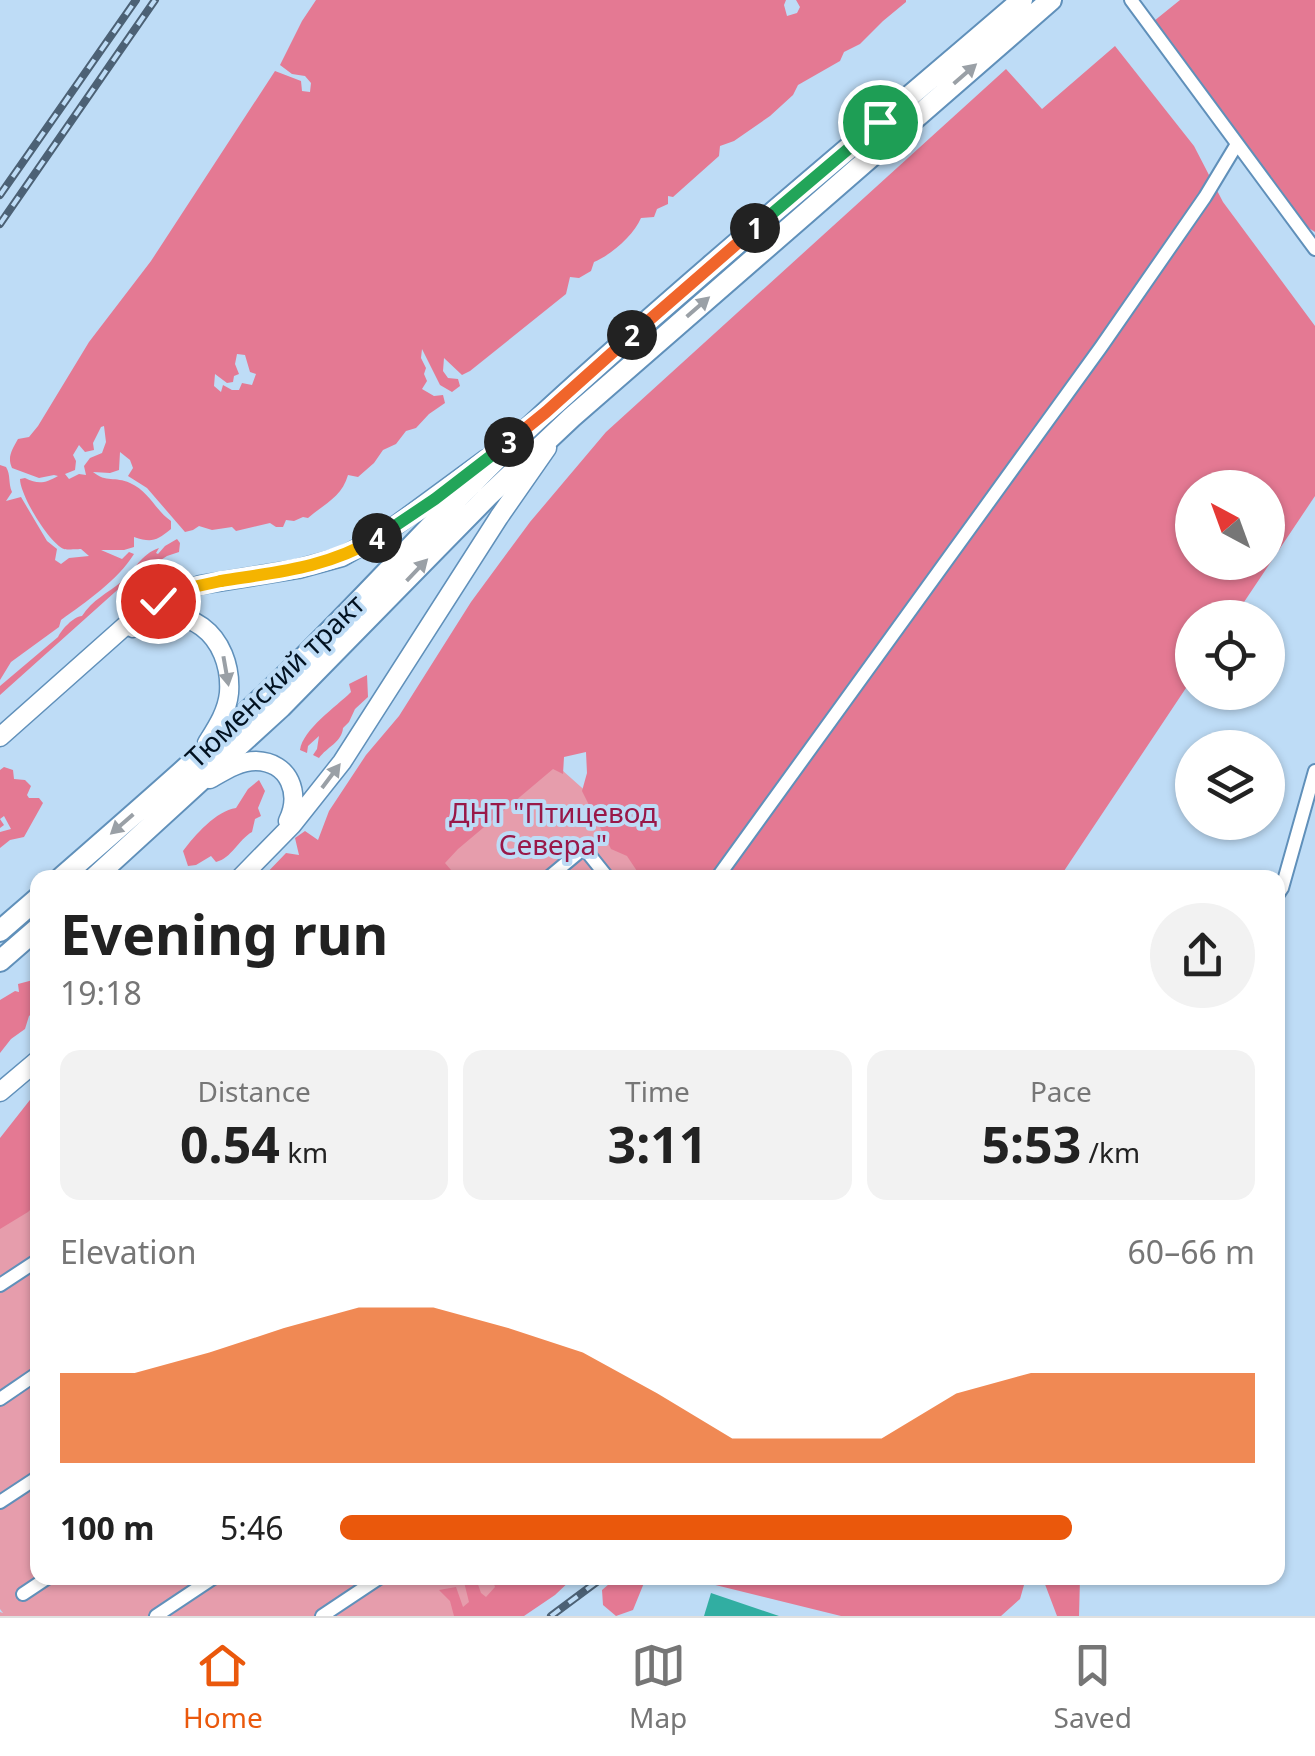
<!DOCTYPE html>
<html lang="en">
<head>
<meta charset="utf-8">
<style>
	:root { --surface:#fff; --page:#f2f2f2; --text:#222; --muted:#767676; --line:#e0e0e0; --accent:#ea580c }
	body { margin:0; font-family:"Noto Sans",sans-serif; background:var(--page); color:var(--text); height:100vh; display:flex; flex-direction:column; font-size:38px; white-space:nowrap }
	* { box-sizing:border-box; margin:0 }
	p { font-size:32px; color:var(--muted) }
	.icon { flex:none; width:55px; height:55px; fill:none; stroke:currentColor; stroke-width:2; stroke-linecap:round; stroke-linejoin:round }
	.map { position:relative; flex:1; overflow:hidden }
	.details { position:absolute; left:30px; top:870px; width:1255px; height:715px; display:flex; flex-direction:column; background:var(--surface); border-radius:20px; box-shadow:0 2px 8px #0004 }
	.details>* { flex:none }
	.needle { width:65px; rotate:319deg }
	.fabs { position:absolute; left:1175px; top:470px; display:grid; gap:20px }
	.fabs a { display:grid; place-items:center; width:110px; height:110px; border-radius:50%; background:var(--surface); box-shadow:0 2px 8px #0004; font-size:50px }
	.pin { position:absolute; display:grid; place-items:center; width:85px; height:85px; color:#fff; margin:-42px; border:5px solid #fff; border-radius:50%; box-shadow:0 2px 10px #0007 }
	.km { position:absolute; width:50px; height:50px; margin:-25px; border-radius:50%; background:#222; color:#fff; font-size:28px; line-height:50px; text-align:center }
	.round { display:grid; place-items:center; flex:none; width:105px; height:105px; border-radius:52px; background:var(--page) }
	.headline { display:flex; align-items:center; justify-content:space-between; height:170px; padding:0 30px }
	h1 { font-size:55px; font-weight:700; line-height:75px }
	.figures { display:grid; grid-template-columns:repeat(3,1fr); gap:15px; height:170px; padding:10px 30px }
	.figures div { display:grid; align-content:center; border-radius:20px; background:var(--page); text-align:center }
	.figures b { font-size:50px; font-weight:700 }
	.figures small { font-size:28px; font-weight:400 }
	.figures p { font-size:28px }
	.chart { height:280px; padding:20px 30px }
	.chart p { display:flex; justify-content:space-between }
	.chart svg { width:100%; height:180px; margin-top:10px; fill:var(--accent); opacity:.7 }
	ul { padding:0 30px; list-style:none; font-size:32px }
	li { display:grid; grid-template-columns:160px 120px 1fr; align-items:center; height:75px }
	li i { height:25px; border-radius:12px; background:var(--accent) }
	.tabs { display:flex; justify-content:space-around; align-items:center; height:140px; border-top:2px solid var(--line); background:var(--surface); font-size:28px; color:var(--muted) }
	.tabs a { display:grid; justify-items:center; gap:5px }
	.tabs .current { color:var(--accent) }
	.map>svg:first-child { display:block }
	.green { fill:#e69dac }
	.forest { fill:#e47993; fill-rule:evenodd }
	.water { fill:#31aea2 }
	.lines { fill:none; stroke-linecap:round; stroke-linejoin:round }
	.minor-casing { stroke:#6090ba; stroke-width:16 }
	.secondary-casing { stroke:#6090ba; stroke-width:21 }
	.primary-casing { stroke:#6090ba; stroke-width:24 }
	.minor { stroke:#fff; stroke-width:12 }
	.secondary { stroke:#fff; stroke-width:18 }
	.primary { stroke:#fff; stroke-width:20 }
	.rail-casing { stroke:#4c6175; stroke-width:8 }
	.rail { stroke:#bedcf6; stroke-width:4; stroke-dasharray:11; stroke-linecap:butt }
	.oneway { fill:#9aa0a6 }
	.split-1-casing { stroke:#fff; stroke-width:20 }
	.split-2-casing { stroke:#fff; stroke-width:20 }
	.split-3-casing { stroke:#fff; stroke-width:20 }
	.split-4-casing { stroke:#fff; stroke-width:20 }
	.split-5-casing { stroke:#fff; stroke-width:20 }
	.split-6-casing { stroke:#fff; stroke-width:20 }
	.split-1 { stroke:#22a559; stroke-width:12 }
	.split-2 { stroke:#f0652b; stroke-width:12 }
	.split-3 { stroke:#f0652b; stroke-width:12 }
	.split-4 { stroke:#22a559; stroke-width:12 }
	.split-5 { stroke:#f5b400; stroke-width:12 }
	.split-6 { stroke:#f5b400; stroke-width:12 }
	.labels { text-anchor:middle; stroke-width:8; stroke-linejoin:round; paint-order:stroke }
	.street-label { font-size:28px; fill:#021221; stroke:#bedcf6 }
	.park-label { font-size:28px; fill:#991848; stroke:#bedcf6 }
</style>
</head>
<body>
<div class="map">
<svg width="1315" height="1616" viewBox="0 0 1315 1616">
	<rect width="100%" height="100%" fill="#bedcf6"/>
	<path class="green" d="M553,762L682,877L422,878Z
		M37,1194L38,1578H529L459,1616H0V1612L3,1613L0,1609V1220Z"/>
	<path class="forest" d="M316,0H786L784,5L787,16L797,13L800,7L796,0H906V2L883,21L860,44L844,52L840,61L798,85L793,95L770,116L734,141L720,146L719,156L673,197L668,196V204L657,209L654,217L641,218C634,235 611,255 594,262L591,271L579,278L570,277L566,294L470,371L462,375L444,358L443,371L448,378L458,379L460,386L452,392L440,385L422,349L421,358L426,368L424,374L427,381L422,389L434,396L443,395L445,403L429,414L416,428L406,431L396,444L383,450L374,463L358,477L348,475C342,497 324,504 308,518L303,517L294,521L286,520L283,527H276L270,523L236,531L232,527L212,530L199,526L193,530L185,532L147,488L128,476L133,468L130,460L120,452L119,470L110,473L93,472C106,483 115,476 130,483C149,491 155,510 171,521V529C156,541 152,543 134,537V547L124,550H101L122,559L129,552L134,554C118,580 86,602 61,620L59,627L11,662L0,680V465L6,467C11,475 8,483 12,492L6,501L21,497L47,541L57,549L55,560L61,564L69,558L89,556L81,549C80,549 66,550 64,549C49,543 20,495 20,479L25,478C39,485 45,483 58,476L54,475L39,478L12,468C7,457 12,450 18,439L29,437L38,426L89,342L151,261L275,71L301,81L302,91L310,92L311,83L305,76L292,74L280,65L302,21ZM237,354L245,355L250,372L256,374L252,385L242,383L239,390H232L223,385L221,392L214,386L215,374L227,383L233,382L234,376L239,374L235,364ZM104,426L106,442L102,453L90,458L84,466L86,475L79,474L69,479L65,474L75,470L76,461L73,455L79,445L85,452L94,450L93,443L101,427Z
		M1180,0H1315V232L1307,227L1154,21Z
		M1115,46L1194,146L1223,202L1315,326V496L1234,617L1192,618V679L1060,877H641L627,856L611,849L582,791L587,773L586,752L564,757L563,774L553,769L458,849L445,863L457,877L262,878L286,853L299,855L295,838L305,831L318,840L329,811L366,755L399,716L471,602L530,522L606,432L1006,69L1042,109ZM1192,488H1268V562H1192Z
		M177,539L180,543L179,552L167,556L124,584L0,695V686L58,637C62,629 73,617 82,616C92,600 108,593 121,582C135,570 141,554 159,548L156,553L158,554L165,546Z
		M367,675L368,697L355,709L349,722L343,728C342,742 327,747 319,758L313,755L317,749L319,736L308,746L307,753L300,750C303,729 336,707 351,692L349,684Z
		M4,767L13,770L14,779L25,780L31,786L27,795L29,798H39L43,803L24,837L10,840L0,848V832L11,829L4,816L0,819L4,825L0,828V770Z
		M259,780L265,791L258,808L261,816L255,819L252,832C238,840 232,858 216,862L211,856L196,865L188,866L183,851C195,835 216,811 236,808L248,789Z
		M37,970V1010L29,1016L25,1029L11,1039L0,1053V1000L15,991L19,992L18,984L33,980Z
		M37,1091V1203L28,1212L0,1229V1138Z
		M463,1578L476,1579L481,1593L486,1597L495,1587L492,1578L504,1580L507,1578H573L555,1595L524,1616H454L450,1601L439,1590L456,1587L463,1607L469,1602Z
		M616,1578H646L633,1610L616,1616L603,1605L602,1590Z
		M687,1578H1026L1020,1599L1001,1616H841Z
		M1035,1578H1080L1079,1616H1057L1043,1579Z"/>
	<path class="water" d="M711,1593L779,1616H704Z"/>
	<g class="lines">
		<defs>
			<path id="minor" d="M1131,0L1315,249
				M548,878L584,848L608,878
				M717,878L1101,347L1205,197L1237,144
				M1278,894L1282,888L1315,771
				M0,1285L38,1260
				M0,1399L38,1373
				M0,1502L38,1477
				M23,1594L47,1578
				M156,1616L213,1578
				M322,1616L379,1578"/>
			<path id="secondary" d="M133,628C185,595 233,636 229,693C227,712 217,727 207,743
				M0,737L125,626L158,601L200,585L298,569L342,557L388,531L486,459
				M210,779C224,771 239,761 256,761C290,762 301,794 288,821
				M240,878L292,825L342,762L499,517L547,448
				M0,1092L38,1060"/>
			<path id="primary" d="M61,878C141,808 221,739 297,664C381,581 459,492 547,411C701,270 863,137 1022,0
				M94,878L281,707L488,496L572,417L1051,0
				M0,931L38,898
				M0,961L38,928"/>
		</defs>
		<use href="#minor" class="minor-casing"/>
		<use href="#secondary" class="secondary-casing"/>
		<use href="#primary" class="primary-casing"/>
		<use href="#minor" class="minor"/>
		<use href="#secondary" class="secondary"/>
		<use href="#primary" class="primary"/>
		<defs>
			<path id="rail" d="M0,195L136,0
				M0,224L155,0
				M551,1616L602,1578"/>
		</defs>
		<use href="#rail" class="rail-casing"/>
		<use href="#rail" class="rail"/>
	</g>
	<defs><path id="oneway-solid" d="M-6-.8H1V-3.2L6.5 0L1 3.2V.8H-6Z" transform="scale(2.5)"/></defs>
	<g class="oneway">
		<use href="#oneway-solid" transform="translate(965 74) rotate(-41)"/>
		<use href="#oneway-solid" transform="translate(698 307) rotate(-41)"/>
		<use href="#oneway-solid" transform="translate(417 570) rotate(-46)"/>
		<use href="#oneway-solid" transform="translate(226 671) rotate(80)"/>
		<use href="#oneway-solid" transform="translate(331 776) rotate(-53)"/>
		<use href="#oneway-solid" transform="translate(122 824) rotate(139)"/>
	</g>
	<g class="lines">
		<defs>
			<path id="split-1" d="M755,228L880,122"/>
			<path id="split-2" d="M632,335L755,228"/>
			<path id="split-3" d="M509,442L546,412L632,335"/>
			<path id="split-4" d="M377,538L435,499L509,442"/>
			<path id="split-5" d="M221,581C277,572 327,568 377,538"/>
			<path id="split-6" d="M158,601L184,589L221,581"/>
		</defs>
		<use href="#split-1" class="split-1-casing"/>
		<use href="#split-2" class="split-2-casing"/>
		<use href="#split-3" class="split-3-casing"/>
		<use href="#split-4" class="split-4-casing"/>
		<use href="#split-5" class="split-5-casing"/>
		<use href="#split-6" class="split-6-casing"/>
		<use href="#split-1" class="split-1"/>
		<use href="#split-2" class="split-2"/>
		<use href="#split-3" class="split-3"/>
		<use href="#split-4" class="split-4"/>
		<use href="#split-5" class="split-5"/>
		<use href="#split-6" class="split-6"/>
	</g>
	<g class="labels">
		<g class="street-label">
			<text transform="translate(275 681) rotate(-44)" y="10">Тюменский тракт</text>
		</g>
		<g class="park-label">
			<text x="553" y="823">ДНТ "Птицевод<tspan x="553" dy="32">Севера"</tspan></text>
		</g>
	</g>
</svg>
<div class="fabs">
<a><svg class="needle" viewBox="-14 -14 28 28"><path d="M0-13l5 13h-10z" fill="#e53935"/><path d="M0 13l5-13h-10z" fill="#767676"/></svg></a>
<a><svg class="icon" aria-label="locate" viewBox="0 0 24 24"><circle cx="12" cy="12" r="6"/><path d="M12 2v4M12 18v4M2 12h4M18 12h4"/></svg></a>
<a><svg class="icon" aria-label="layers" viewBox="0 0 24 24"><path d="M12 4l9 5-9 5-9-5zM3 14l9 5 9-5"/></svg></a>
</div>
<div class="pin" style="left:880px;top:122px;background:#1e9e55"><svg class="icon" aria-label="arrive" viewBox="0 0 24 24"><path d="M6 21V4h12l-3 4 3 4H6"/></svg></div>
<div class="pin" style="left:158px;top:601px;background:#d93025"><svg class="icon" aria-label="check" viewBox="0 0 24 24"><path d="M5 12l5 5 9-10"/></svg></div>
<b class="km" style="left:755px;top:228px">1</b>
<b class="km" style="left:632px;top:335px">2</b>
<b class="km" style="left:509px;top:442px">3</b>
<b class="km" style="left:377px;top:538px">4</b>
<section class="details">
<div class="headline"><div><h1>Evening run</h1><p>19:18</p></div><a class="round"><svg class="icon" aria-label="share" viewBox="0 0 24 24"><path d="M12 15V3M7 8l5-5 5 5M5 13v7h14v-7"/></svg></a></div>
<div class="figures">
<div><p>Distance</p><b>0.54<small> km</small></b></div>
<div><p>Time</p><b>3:11</b></div>
<div><p>Pace</p><b>5:53<small> /km</small></b></div>
</div>
<div class="chart"><p><span>Elevation</span>60–66 m</p>
<svg viewBox="0 0 160 44" preserveAspectRatio="none"><path d="M0 44V22L10 22L20 17L30 11L40 6L50 6L60 11L70 17L80 27L90 38L100 38L110 38L120 27L130 22L140 22L150 22L160 22V44z"/></svg>
</div>
<ul>
<li><b>100 m</b>5:46<i style="width:80%"></i></li>
</ul>
</section>
</div>
<nav class="tabs">
<a class="current"><svg class="icon" aria-label="home" viewBox="0 0 24 24"><path d="M3 11l9-7 9 7M6 9v11h12V9"/></svg>Home</a>
<a><svg class="icon" aria-label="map" viewBox="0 0 24 24"><path d="M3 6l6-2 6 2 6-2v14l-6 2-6-2-6 2zM9 4v14M15 6v14"/></svg>Map</a>
<a><svg class="icon" aria-label="saved" viewBox="0 0 24 24"><path d="M7 4h10v16l-5-4-5 4z"/></svg>Saved</a>
</nav>
</body>
</html>
